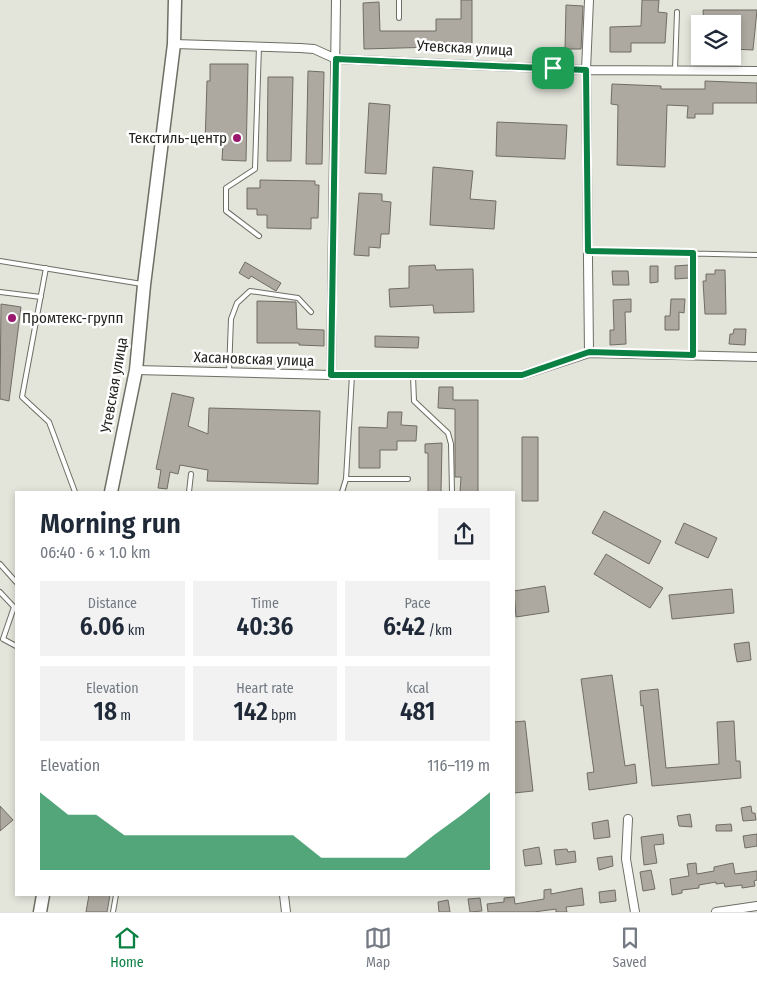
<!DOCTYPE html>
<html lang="en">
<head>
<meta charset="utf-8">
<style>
	:root { --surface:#fff; --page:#f2f2f3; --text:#1f2937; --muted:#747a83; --line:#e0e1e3; --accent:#0b8043 }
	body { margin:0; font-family:"Fira Sans Condensed",sans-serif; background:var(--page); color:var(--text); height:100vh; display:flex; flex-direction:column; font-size:19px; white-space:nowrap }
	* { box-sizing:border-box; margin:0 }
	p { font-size:16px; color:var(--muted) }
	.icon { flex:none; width:28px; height:28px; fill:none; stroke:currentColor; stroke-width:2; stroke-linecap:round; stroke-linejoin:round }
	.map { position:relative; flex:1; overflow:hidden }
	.panel { position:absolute; left:15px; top:491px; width:500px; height:405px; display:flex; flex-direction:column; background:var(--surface); border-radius:0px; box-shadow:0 2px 8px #0003 }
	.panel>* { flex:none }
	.buttons { position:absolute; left:691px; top:15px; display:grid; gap:10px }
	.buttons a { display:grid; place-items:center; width:50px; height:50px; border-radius:0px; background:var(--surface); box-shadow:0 2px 8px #0003; font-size:25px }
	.pin { position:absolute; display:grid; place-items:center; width:42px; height:42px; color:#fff; margin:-21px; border-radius:10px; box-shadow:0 2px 8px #0006 }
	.round { display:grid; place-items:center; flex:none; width:52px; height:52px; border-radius:0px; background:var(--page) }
	.head { display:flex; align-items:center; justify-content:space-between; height:85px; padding:0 25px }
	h1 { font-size:28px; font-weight:600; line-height:38px }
	.figures { display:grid; grid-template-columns:repeat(3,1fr); gap:8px; height:85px; padding:5px 25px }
	.figures div { display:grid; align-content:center; border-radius:0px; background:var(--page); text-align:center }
	.figures b { font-size:25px; font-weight:600 }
	.figures small { font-size:14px; font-weight:400 }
	.figures p { font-size:14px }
	.chart { height:140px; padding:10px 25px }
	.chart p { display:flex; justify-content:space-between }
	.chart svg { width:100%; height:90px; margin-top:5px; fill:var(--accent); opacity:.7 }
	.tabs { display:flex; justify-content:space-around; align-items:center; height:70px; border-top:1px solid var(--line); background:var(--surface); font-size:14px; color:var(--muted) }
	.tabs a { display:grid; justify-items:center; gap:2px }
	.tabs .selected { color:var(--accent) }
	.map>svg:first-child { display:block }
	.building { fill:#ada9a0; stroke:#716d65 }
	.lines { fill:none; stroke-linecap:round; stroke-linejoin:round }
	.service-casing { stroke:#6e6e65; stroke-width:6 }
	.minor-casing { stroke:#6e6e65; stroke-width:10 }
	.primary-casing { stroke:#6e6e65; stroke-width:15 }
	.service { stroke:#fff; stroke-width:4 }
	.minor { stroke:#fff; stroke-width:8 }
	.primary { stroke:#fff; stroke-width:12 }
	.route-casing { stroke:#fff; stroke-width:10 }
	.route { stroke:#0b8043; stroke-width:6 }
	.poi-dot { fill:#9a186d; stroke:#fff; stroke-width:2 }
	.labels { text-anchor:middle; stroke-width:5; stroke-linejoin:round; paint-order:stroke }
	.street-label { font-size:15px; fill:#23231f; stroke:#fff }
	.poi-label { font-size:15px; fill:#23231f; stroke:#fff; text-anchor:end }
</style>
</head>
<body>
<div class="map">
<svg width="757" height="912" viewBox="0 0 757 912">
	<rect width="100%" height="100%" fill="#e3e4da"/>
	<path class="building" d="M461,0H472V46L364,49L363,3L379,2L380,31H436V19H461Z
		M642,0H659L658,12L667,13L665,43H631V52H610V27L641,26Z
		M566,5L583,6L581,49H565Z
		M703,10H757L753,50L732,49V24H704Z
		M210,64H248L246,161L222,160L223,144H205L207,81H210Z
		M308,71L324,72L322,164H306Z
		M268,77H293L291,161H267Z
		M705,81L757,83V103H713V114H695V118H687L688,106L667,105L665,167L617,165L618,105L611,104L612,84L661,86V89H705Z
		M369,103L390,105L386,174L365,173Z
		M497,122L567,125L565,159L496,156Z
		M433,167L473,171L470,199L496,201L494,229L430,225Z
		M260,180L315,181V185H319L318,218H311V229L267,228V215H257V209H247V188H260Z
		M359,193L382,194V201L391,202L389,234H381L380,248L369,247V256L354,255Z
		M245,262L281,283L276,291L251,276L249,279L239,273Z
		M435,265L436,270L473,269L474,312L434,313L433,305L390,307L389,289L409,288V266Z
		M689,265V278L675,279V266Z
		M650,266H658V282L650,283Z
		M715,270H725L726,314H705L703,281H706V274H715Z
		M612,271H628L629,285H613Z
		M631,299V312H625L626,344L610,345V330H614L613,300Z
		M671,299H685L684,313L679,312V330H665V316H670Z
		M257,301L296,302L297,329L324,330V346L299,345V343H257Z
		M1,304L21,307L9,401L0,399Z
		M734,329H746L745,345L729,344L730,334H733Z
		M375,336L419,337L418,348L375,347Z
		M439,387H453V400H478V492H460L461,477H455V409L438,408Z
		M172,393L194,398L188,426L208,434L209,408L320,411L318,484L207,481L208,470L180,465L178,474L170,472L167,489L158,488L161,470L156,469Z
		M388,412H402L401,425L417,426L416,441H397V450H380V468H359V427L387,428Z
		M522,437H538V501H522Z
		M442,443L441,492H428V453H425V444Z
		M604,511L661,541L649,564L592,533Z
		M684,523L717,538L708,558L675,543Z
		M606,554L663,588L650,608L594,574Z
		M545,586L549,612L516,617L514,591Z
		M732,589L734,613L672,619L669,595Z
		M749,642L751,660L737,662L734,644Z
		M612,675L625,766L635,764L637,783L589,790L587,773L594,772L581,679Z
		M658,689L666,768L719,764L717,722L734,721L736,761H740L741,778L652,786L643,705L641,706L640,691Z
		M525,721L533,791L514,793V722Z
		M0,806L13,820L0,831Z
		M751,806L752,813H755L756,820L743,821L741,808Z
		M690,814L692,827L679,826L677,816Z
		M608,820L610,837L594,839L592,823Z
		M731,824L732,831H716V825Z
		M663,834L664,844L654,845L657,863L644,865L641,837Z
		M757,834V846L745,848L743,836Z
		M539,847L542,864L525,866L523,850Z
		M567,849L568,852L575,851L576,862L556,865L554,850Z
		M612,856L613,866L599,870L597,858Z
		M696,863L697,874L714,871V867L733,863L735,874L757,871V880L754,881L755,886L742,888V885L725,887L724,883L716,884V882L699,885V888L682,890V893L672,895L670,879L689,876L687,864Z
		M651,870L655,889L643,891L640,872Z
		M582,888L584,905L566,907L567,912H556V909L534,912H488L487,904L504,902V898L514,897L515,904L544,899V890L551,889V894Z
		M615,890L616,901L600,903L599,892Z
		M89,895H110L107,912H86Z
		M480,898L482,911L470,912L468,899Z
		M448,900L450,912H439L438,902Z"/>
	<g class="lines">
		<defs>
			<path id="service" d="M399,18V0
				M675,70L677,12
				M259,236L226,211V188L255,169L259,46
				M588,251L757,255
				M0,261L142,284
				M46,268L22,397L49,422L75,492
				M0,292L41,297
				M693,355V253
				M229,372L231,319L237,303L250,291L298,298L311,312
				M413,376L414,401L448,433L451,444L452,492
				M346,479H408
				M189,492L191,474
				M342,492L346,479L352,375
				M0,564L16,582
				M0,592L14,607L3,639L16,646
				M113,912L116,895"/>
			<path id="minor" d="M589,0L586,70L589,353
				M174,44L300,48L314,49L336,59L586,70L757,71
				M136,370L331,375H522L589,353L757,357
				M331,375L336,0
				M628,819L626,859L635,912
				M284,895L286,912
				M716,912L757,906"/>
			<path id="primary" d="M111,492L136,370L144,285L174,44L175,0
				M40,912L43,895"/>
		</defs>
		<use href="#service" class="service-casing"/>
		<use href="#minor" class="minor-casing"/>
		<use href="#primary" class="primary-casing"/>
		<use href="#service" class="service"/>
		<use href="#minor" class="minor"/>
		<use href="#primary" class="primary"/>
	</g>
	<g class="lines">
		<defs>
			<path id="route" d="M336,59L586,70L588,251L693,253V355L589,352L522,375H331Z"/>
		</defs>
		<use href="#route" class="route-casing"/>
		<use href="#route" class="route"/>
	</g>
	<g class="poi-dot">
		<circle cx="237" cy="138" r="5"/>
		<circle cx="12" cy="318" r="5"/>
	</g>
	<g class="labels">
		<g class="street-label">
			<text transform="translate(465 48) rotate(3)" y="5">Утевская улица</text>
			<text transform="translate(254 359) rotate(2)" y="5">Хасановская улица</text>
			<text transform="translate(114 385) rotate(-80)" y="5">Утевская улица</text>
		</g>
		<g class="poi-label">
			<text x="227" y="143">Текстиль-центр</text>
			<text x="22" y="323" text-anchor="start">Промтекс-групп</text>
		</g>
	</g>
</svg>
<div class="buttons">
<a><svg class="icon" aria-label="layers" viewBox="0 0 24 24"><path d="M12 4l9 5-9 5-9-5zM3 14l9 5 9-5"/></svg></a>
</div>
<div class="pin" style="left:553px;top:68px;background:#1e9e55"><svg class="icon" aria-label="arrive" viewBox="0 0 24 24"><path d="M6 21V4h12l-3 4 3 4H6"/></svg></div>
<section class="panel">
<div class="head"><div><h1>Morning run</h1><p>06:40 · 6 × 1.0 km</p></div><a class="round"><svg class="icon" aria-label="share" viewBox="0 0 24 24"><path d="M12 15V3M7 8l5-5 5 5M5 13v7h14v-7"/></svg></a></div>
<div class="figures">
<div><p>Distance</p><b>6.06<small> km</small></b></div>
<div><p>Time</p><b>40:36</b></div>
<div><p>Pace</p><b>6:42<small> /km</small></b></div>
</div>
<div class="figures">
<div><p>Elevation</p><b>18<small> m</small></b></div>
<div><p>Heart rate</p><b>142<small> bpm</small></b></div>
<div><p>kcal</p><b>481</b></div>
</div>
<div class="chart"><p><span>Elevation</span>116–119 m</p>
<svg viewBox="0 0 160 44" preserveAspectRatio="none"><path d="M0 44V6L10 17L20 17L30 27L40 27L50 27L60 27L70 27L80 27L90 27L100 38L110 38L120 38L130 38L140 27L150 17L160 6V44z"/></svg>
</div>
</section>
</div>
<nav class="tabs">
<a class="selected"><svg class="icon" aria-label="home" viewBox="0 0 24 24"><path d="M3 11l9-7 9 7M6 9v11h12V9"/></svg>Home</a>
<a><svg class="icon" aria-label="map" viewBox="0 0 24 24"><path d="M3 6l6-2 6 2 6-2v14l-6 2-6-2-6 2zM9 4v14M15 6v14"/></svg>Map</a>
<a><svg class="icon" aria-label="saved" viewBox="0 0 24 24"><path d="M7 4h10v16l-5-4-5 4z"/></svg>Saved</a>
</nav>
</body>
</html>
